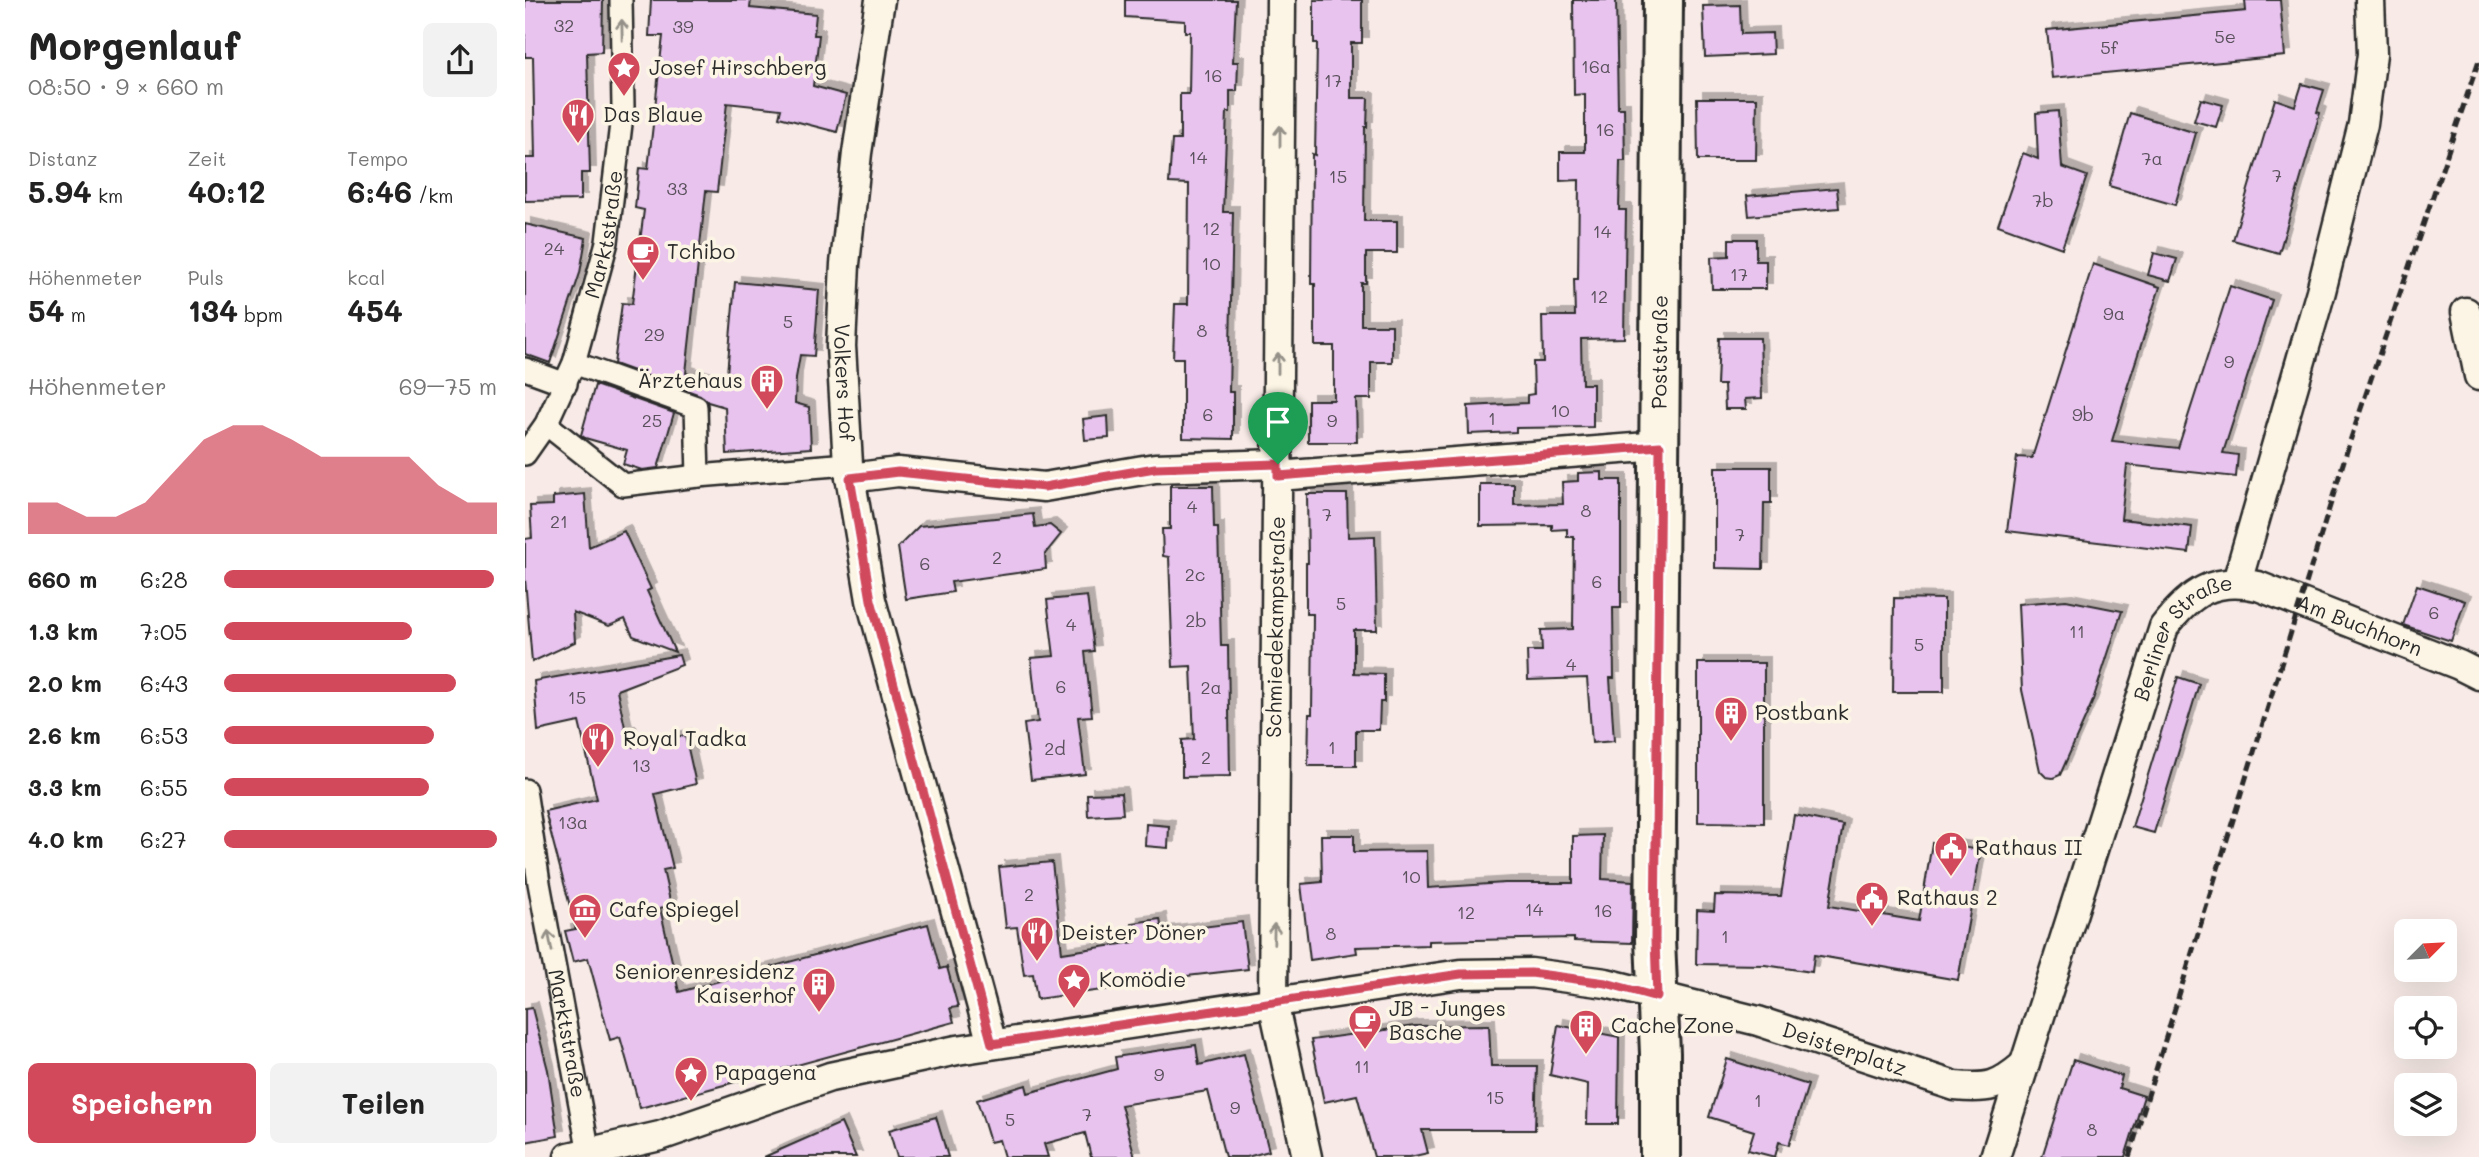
<!DOCTYPE html>
<html lang="de">
<head>
<meta charset="utf-8">
<style>
	:root { --surface:#fff; --page:#f2f2f2; --text:#222; --muted:#767676; --accent:#d1495b }
	body { margin:0; font-family:Mali,sans-serif; background:var(--page); color:var(--text); height:100vh; display:flex; flex-direction:column; font-size:26px; white-space:nowrap }
	* { box-sizing:border-box; margin:0 }
	p { font-size:23px; color:var(--muted) }
	.icon { flex:none; width:38px; height:38px; fill:none; stroke:currentColor; stroke-width:2; stroke-linecap:round; stroke-linejoin:round }
	.map { position:relative; flex:1; overflow:hidden }
	.panel { display:flex; flex-direction:column; background:var(--surface); width:525px }
	.panel>* { flex:none }
	.needle { width:46px; rotate:66deg }
	.controls { position:absolute; left:1869px; top:919px; display:grid; gap:14px }
	.controls a { display:grid; place-items:center; width:63px; height:63px; border-radius:10px; background:var(--surface); box-shadow:0 7px 28px #0002; font-size:35px }
	.pin { position:absolute; display:grid; place-items:center; width:60px; height:60px; color:#fff; margin:-72px -30px; border-radius:50% 50% 50% 0; rotate:-45deg; box-shadow:0 0 7px #0007 }
	.pin .icon { rotate:45deg }
	.round { display:grid; place-items:center; flex:none; width:74px; height:74px; border-radius:10px; background:var(--page) }
	.overview { display:flex; align-items:center; justify-content:space-between; height:119px; padding:0 28px }
	h1 { font-size:38px; font-weight:700; line-height:52px }
	.figures { display:grid; grid-template-columns:repeat(3,1fr); gap:10px; height:119px; padding:7px 28px }
	.figures div { display:grid; align-content:center }
	.figures b { font-size:30px; font-weight:700 }
	.figures small { font-size:19px; font-weight:400 }
	.figures p { font-size:19px }
	.chart { height:196px; padding:14px 28px }
	.chart p { display:flex; justify-content:space-between }
	.chart svg { width:100%; height:126px; margin-top:7px; fill:var(--accent); opacity:.7 }
	.primary-button { display:flex; gap:14px; margin-top:auto; padding:14px 28px }
	.primary-button a { flex:1; height:80px; border-radius:10px; background:var(--accent); color:#fff; font-size:28px; font-weight:700; line-height:80px; text-align:center }
	.primary-button a+a { background:var(--page); color:var(--text) }
	ul { padding:0 28px; list-style:none; font-size:23px }
	li { display:grid; grid-template-columns:112px 84px 1fr; align-items:center; height:52px }
	li i { height:18px; border-radius:9px; background:var(--accent) }
	main { display:flex; flex:1; min-height:0 }
	.map>svg:first-child { display:block }
	.building { fill:#e7c3ee; stroke:#2b2b2b; stroke-width:2; filter:url(#shadow) }
	.lines { fill:none; stroke-linecap:round; stroke-linejoin:round }
	.pedestrian-casing { stroke:#2b2b2b; stroke-width:26 }
	.minor-casing { stroke:#2b2b2b; stroke-width:33 }
	.secondary-casing { stroke:#2b2b2b; stroke-width:44 }
	.pedestrian { stroke:#fcf5e5; stroke-width:21 }
	.minor { stroke:#fcf5e5; stroke-width:28 }
	.secondary { stroke:#fcf5e5; stroke-width:38 }
	.rail { stroke:#2b2b2b; stroke-width:5; stroke-dasharray:10 5; stroke-linecap:butt }
	.oneway { stroke:#949088 }
	.route-casing { stroke:#fff; stroke-width:14 }
	.route { stroke:#d1495b; stroke-width:9 }
	.labels { text-anchor:middle; stroke-width:7; stroke-linejoin:round; paint-order:stroke }
	.number-label { font-size:18px; fill:#5a515c }
	.poi-label { font-size:21px; fill:#2b2b2b; stroke:#fcf5e5; text-anchor:start }
	.street-label { font-size:21px; fill:#2b2b2b; stroke:#fcf5e5 }
</style>
</head>
<body>
<main>
<section class="panel">
<div class="overview"><div><h1>Morgenlauf</h1><p>08:50 · 9 × 660 m</p></div><a class="round"><svg class="icon" aria-label="share" viewBox="0 0 24 24"><path d="M12 15V3M7 8l5-5 5 5M5 13v7h14v-7"/></svg></a></div>
<div class="figures">
<div><p>Distanz</p><b>5.94<small> km</small></b></div>
<div><p>Zeit</p><b>40:12</b></div>
<div><p>Tempo</p><b>6:46<small> /km</small></b></div>
</div>
<div class="figures">
<div><p>Höhenmeter</p><b>54<small> m</small></b></div>
<div><p>Puls</p><b>134<small> bpm</small></b></div>
<div><p>kcal</p><b>454</b></div>
</div>
<div class="chart"><p><span>Höhenmeter</span>69–75 m</p>
<svg viewBox="0 0 160 44" preserveAspectRatio="none"><path d="M0 44V33L10 33L20 38L30 38L40 33L50 22L60 11L70 6L80 6L90 11L100 17L110 17L120 17L130 17L140 27L150 33L160 33V44z"/></svg>
</div>
<ul>
<li><b>660 m</b>6:28<i style="width:99%"></i></li>
<li><b>1.3 km</b>7:05<i style="width:69%"></i></li>
<li><b>2.0 km</b>6:43<i style="width:85%"></i></li>
<li><b>2.6 km</b>6:53<i style="width:77%"></i></li>
<li><b>3.3 km</b>6:55<i style="width:75%"></i></li>
<li><b>4.0 km</b>6:27<i style="width:100%"></i></li>
</ul>
<div class="primary-button"><a>Speichern</a><a>Teilen</a></div>
</section>
<div class="map">
<svg width="1954" height="1157" viewBox="0 0 1954 1157">
	<defs>
		<filter id="shadow"><feDropShadow dx="6" dy="-6" stdDeviation="0" flood-color="#0004"/></filter>
	</defs>
	<rect width="100%" height="100%" fill="#f8ebe7"/>
	<filter id="ink" filterUnits="userSpaceOnUse"><feTurbulence type="fractalNoise" baseFrequency=".0143" numOctaves="2"/><feDisplacementMap in="SourceGraphic" scale="14" xChannelSelector="R" yChannelSelector="G"/><feConvolveMatrix kernelMatrix="1 2 1 2 8 2 1 2 1" color-interpolation-filters="sRGB"/></filter>
	<g filter="url(#ink)">
		<path class="building" d="M0,0H78L77,52L62,53L65,173H56V200L0,201V158H10L8,57H0Z
			M126,0H226L225,8L291,14L289,35H294L288,86L321,95L312,132L254,117L256,109L202,103L192,192L181,191L161,373L201,385L210,282L294,290L289,356L275,355L271,378L270,403L284,407L286,448L202,454L200,407L183,402L175,395L89,364L97,303L107,304L119,210L110,208L114,168L123,169L138,36H124Z
			M600,0H711L708,62H713L712,91H705V112H702L698,212H708L704,392H708V439L658,438V358H648L650,304H663L664,184L644,183L647,140H655V94H664L665,32H660V21L600,17Z
			M789,0H837V43H826V98H843L842,127H840L839,221H872V253H841V283H836V325H867V362H846V399H831L832,442H783V400H809V346H790V284H786L787,154L790,155L792,43H789Z
			M1048,0H1091L1093,108H1099L1100,161H1095L1094,210H1101L1099,338L1056,339L1057,384H1068V427L991,428V432L944,434L943,406L1002,403V395L1009,394L1008,362H1018L1017,316H1050L1049,279H1053L1054,180L1035,181V152H1060V94L1049,95Z
			M1720,0H1755L1760,56L1527,78L1522,30L1721,11Z
			M1215,5L1216,34L1247,33L1248,54L1180,57L1178,6Z
			M1777,84L1799,90L1792,112L1795,113L1754,253L1708,240L1750,99L1770,106Z
			M1172,98H1232L1231,160H1173Z
			M1676,99L1698,105L1691,127L1669,121Z
			M1533,111L1537,167L1562,176L1537,248L1473,225L1498,153L1513,159L1511,113Z
			M1605,113L1671,133L1650,205L1584,186Z
			M1312,188L1314,208L1224,216L1222,196Z
			M0,224L61,238L55,273L25,363L0,354Z
			M1204,239H1231V261H1241V289H1187L1186,257L1204,256Z
			M1629,253L1652,259L1645,281L1623,275Z
			M1568,264L1635,287L1602,388H1603L1587,441L1653,448L1705,286L1747,300L1698,453L1713,455L1711,477L1602,465L1596,519L1667,527L1664,553L1482,531L1492,457L1507,458Z
			M1194,338H1235L1237,398L1220,399L1221,409H1200L1199,385H1192Z
			M70,385L149,413L133,468L117,470L98,464L102,450L60,438L56,435Z
			M583,416L584,438L560,440L558,419Z
			M1190,467H1246V503H1239L1238,569L1190,568Z
			M1077,472V480H1096V608H1088L1089,678H1085L1089,741L1067,743L1062,678L1003,680L1002,651H1017L1016,630L1048,629L1049,537H1042V529L1027,530V525L955,526V484H989V505L1038,504L1037,482L1053,481V473Z
			M645,486H688L689,528H693L696,646H703L705,776L657,777V740L669,739L666,666L648,667L644,557L638,556L637,529H645Z
			M60,494L64,547L99,531L126,589L122,591L150,652L108,636L100,619L84,626L48,612L50,642L7,662L0,579V539L7,538L5,506L28,505V497Z
			M782,494H822L823,537L850,536L852,630H829V673L859,674V702H855L854,730H831V766H783L784,714H787L788,614H781V563H783Z
			M508,514L510,527L525,525L536,534L520,554L521,569L426,582L428,592L381,599L373,547L394,526Z
			M1892,585L1940,601L1926,641L1878,625Z
			M562,596L569,651L560,652L567,716L553,717L560,774L506,780L499,724L513,722L506,658L529,656L522,600Z
			M1369,598L1419,599V692H1368Z
			M1541,600L1597,611L1567,703L1535,775L1528,778L1521,777L1515,771L1497,690L1493,604Z
			M154,655L157,665L92,690L101,732H105L108,747L160,735L171,784L130,794L148,868L138,870L146,905L135,908L154,992L403,924L415,969L422,967L433,1007L425,1008L429,1022L115,1108L95,1037L85,1040L63,958L48,962L40,931L51,929L20,811L72,799L54,722L13,731L9,681Z
			M1173,663H1239V823L1173,822Z
			M1653,677L1674,684L1629,833L1607,827Z
			M596,793L598,814L563,816L562,794Z
			M1269,815L1318,825L1304,906L1394,921L1407,843L1456,850L1433,980L1289,955L1287,972L1240,965L1171,964L1172,910L1189,911L1190,895L1256,896Z
			M621,824L644,826L643,848L620,846Z
			M796,835H829V852L902,851L903,888L980,883H1048V836L1078,835L1077,879L1108,881L1107,943L1049,941V938L904,941V945L831,947L832,953L785,960L776,884L797,882Z
			M527,862L537,953L610,942L607,923L635,919L637,932L717,922L723,969L635,979L636,982L512,999L508,974L499,975L492,927L481,928L474,867Z
			M7,1008L23,1070L33,1136L0,1142V1009Z
			M964,1025L966,1066H1012L1010,1130H897L903,1153L885,1157H849L832,1095L799,1102L786,1040L889,1026Z
			M1033,1025L1094,1037L1093,1124H1062L1063,1084L1025,1075Z
			M671,1045L674,1065L719,1054L744,1151L722,1157H700L683,1091L596,1105L610,1157H566L560,1133L519,1144L523,1157H479L474,1140L465,1142L452,1100L501,1085L503,1093L592,1069L590,1057Z
			M1202,1059L1283,1085L1264,1145L1254,1142L1250,1157L1223,1150L1229,1131L1184,1117Z
			M1548,1060L1597,1076L1594,1088L1619,1096L1600,1157H1517Z
			M411,1117L423,1157H372L364,1130Z
			M316,1123L331,1157H239Z"/>
		<g class="lines">
			<defs>
				<g id="pedestrian">
					<path d="M49,363L171,407L173,476"/>
					<path d="M0,369L41,384"/>
					<path d="M21,424L98,485L173,476L323,464"/>
					<path id="s1" d="M0,454L21,424L49,363L82,242L98,107L96,0"/>
					<path id="s2" d="M0,790L14,883L64,1153"/>
				</g>
				<g id="minor">
					<path id="s3" d="M355,0L332,153L320,264L316,346L323,464L346,600L467,1044"/>
					<path d="M756,0L748,1002L782,1157"/>
					<path d="M1941,312L1954,376"/>
					<path d="M753,476L1135,446"/>
					<path d="M325,478L373,472L519,487L630,468L753,464"/>
					<path d="M1712,582L1796,291L1838,124L1847,54L1845,0"/>
					<path id="s4" d="M44,1157L135,1136L305,1077L432,1050L936,974L1006,973L1081,983L1233,1021L1430,1086C1464,1089 1473,1087 1499,1065"/>
					<path id="s5" d="M1470,1157L1639,627C1666,592 1688,577 1733,586L1934,665L1954,675"/>
				</g>
				<g id="secondary">
					<path id="s6" d="M1135,1157V1053L1130,940L1138,0"/>
				</g>
			</defs>
			<use href="#pedestrian" class="pedestrian-casing"/>
			<use href="#minor" class="minor-casing"/>
			<use href="#secondary" class="secondary-casing"/>
			<use href="#pedestrian" class="pedestrian"/>
			<use href="#minor" class="minor"/>
			<use href="#secondary" class="secondary"/>
			<path class="rail" d="M1604,1157L1825,441L1954,60"/>
		</g>
		<defs><path id="oneway-shaft" d="M-6 0H5M1.5-3L5.5 0L1.5 3" fill="none" stroke-width="1.6" stroke-linecap="round" stroke-linejoin="round" transform="scale(1.75)"/></defs>
		<g class="oneway">
			<use href="#oneway-shaft" transform="translate(97 30) rotate(-91)"/>
			<use href="#oneway-shaft" transform="translate(755 136) rotate(-90)"/>
			<use href="#oneway-shaft" transform="translate(753 363) rotate(-90)"/>
			<use href="#oneway-shaft" transform="translate(749 934) rotate(-89)"/>
			<use href="#oneway-shaft" transform="translate(25 941) rotate(-101)"/>
		</g>
	</g>
	<g class="lines" filter="url(#ink)">
		<defs>
			<path id="route" d="M1135,446L1130,940L1132,997L1081,983L1006,973L936,974L467,1044L346,600L325,478L373,472L519,487L630,468L753,464V476Z"/>
		</defs>
		<use href="#route" class="route-casing"/>
		<use href="#route" class="route"/>
	</g>
	<defs>
		<symbol id="sight-pin" viewBox="-11 -11 22 30"><path d="M0 17L-7.5 6A9.5 9.5 0 1 1 7.5 6Z" fill="#d1495b" stroke="#fcf5e5"/><path d="M0-6L1.8-2.2L6-1.7L2.9 1.2L3.7 5.4L0 3.3L-3.7 5.4L-2.9 1.2L-6-1.7L-1.8-2.2Z" fill="#fff"/></symbol>
		<symbol id="restaurant-pin" viewBox="-11 -11 22 30"><path d="M0 17L-7.5 6A9.5 9.5 0 1 1 7.5 6Z" fill="#d1495b" stroke="#fcf5e5"/><path d="M-5-6h1v4h1v-4h1v4h1v-4h1v5L-1.5 .5V6h-2V.5L-5-1ZM5-6V6H3V1.5H1.5Q1.5-4 5-6Z" fill="#fff"/></symbol>
		<symbol id="cafe-pin" viewBox="-11 -11 22 30"><path d="M0 17L-7.5 6A9.5 9.5 0 1 1 7.5 6Z" fill="#d1495b" stroke="#fcf5e5"/><path d="M-5.5-4.5H6V0H3Q3 3.5 0 3.5H-2.5Q-5.5 3.5-5.5 0ZM3-3.2v2h1.7v-2ZM-6 4.5H4V6H-6Z" fill="#fff"/></symbol>
		<symbol id="building-pin" viewBox="-11 -11 22 30"><path d="M0 17L-7.5 6A9.5 9.5 0 1 1 7.5 6Z" fill="#d1495b" stroke="#fcf5e5"/><path d="M-4-6H4V6H1V3H-1V6H-4ZM-2.5-4.3h1.7v1.8h-1.7ZM.8-4.3h1.7v1.8H.8ZM-2.5-1h1.7V.8h-1.7ZM.8-1h1.7V.8H.8Z" fill="#fff"/></symbol>
		<symbol id="civic-pin" viewBox="-11 -11 22 30"><path d="M0 17L-7.5 6A9.5 9.5 0 1 1 7.5 6Z" fill="#d1495b" stroke="#fcf5e5"/><path d="M-.6-6.5H3V-4.5H.6V-3L4-1V1h2V6H-6V1h2V-1L-.6-3ZM-1.2 2.5V6h2.4V2.5Z" fill="#fff"/></symbol>
		<symbol id="museum-pin" viewBox="-11 -11 22 30"><path d="M0 17L-7.5 6A9.5 9.5 0 1 1 7.5 6Z" fill="#d1495b" stroke="#fcf5e5"/><path d="M0-6L6-3V-2H-6V-3ZM-5-1h2V3h-2ZM-1-1h2V3h-2ZM3-1h2V3H3ZM-6 4H6V6H-6Z" fill="#fff"/></symbol>
	</defs>
	<g fill-rule="evenodd">
		<use href="#sight-pin" x="80" y="49" width="38" height="52"/>
		<use href="#restaurant-pin" x="34" y="96" width="38" height="52"/>
		<use href="#cafe-pin" x="99" y="233" width="38" height="52"/>
		<use href="#building-pin" x="223" y="362" width="38" height="52"/>
		<use href="#building-pin" x="1187" y="694" width="38" height="52"/>
		<use href="#restaurant-pin" x="54" y="720" width="38" height="52"/>
		<use href="#civic-pin" x="1407" y="829" width="38" height="52"/>
		<use href="#civic-pin" x="1328" y="879" width="38" height="52"/>
		<use href="#museum-pin" x="41" y="891" width="38" height="52"/>
		<use href="#restaurant-pin" x="493" y="914" width="38" height="52"/>
		<use href="#sight-pin" x="530" y="961" width="38" height="52"/>
		<use href="#building-pin" x="275" y="965" width="38" height="52"/>
		<use href="#cafe-pin" x="821" y="1002" width="38" height="52"/>
		<use href="#building-pin" x="1042" y="1007" width="38" height="52"/>
		<use href="#sight-pin" x="147" y="1054" width="38" height="52"/>
	</g>
	<g class="labels">
		<g class="number-label">
			<text x="39" y="32">32</text>
			<text x="158" y="33">39</text>
			<text x="1700" y="43">5e</text>
			<text x="1584" y="54">5f</text>
			<text x="1071" y="73">16a</text>
			<text x="688" y="82">16</text>
			<text x="808" y="87">17</text>
			<text x="1080" y="136">16</text>
			<text x="673" y="164">14</text>
			<text x="1627" y="165">7a</text>
			<text x="1752" y="182">7</text>
			<text x="813" y="183">15</text>
			<text x="152" y="195">33</text>
			<text x="1518" y="207">7b</text>
			<text x="686" y="235">12</text>
			<text x="1077" y="238">14</text>
			<text x="29" y="255">24</text>
			<text x="686" y="270">10</text>
			<text x="1214" y="281">17</text>
			<text x="1074" y="303">12</text>
			<text x="1589" y="320">9a</text>
			<text x="263" y="328">5</text>
			<text x="677" y="337">8</text>
			<text x="129" y="341">29</text>
			<text x="1704" y="368">9</text>
			<text x="1035" y="417">10</text>
			<text x="683" y="421">6</text>
			<text x="1558" y="421">9b</text>
			<text x="967" y="425">1</text>
			<text x="127" y="427">25</text>
			<text x="807" y="427">9</text>
			<text x="667" y="513">4</text>
			<text x="1061" y="517">8</text>
			<text x="802" y="521">7</text>
			<text x="34" y="528">21</text>
			<text x="1215" y="541">7</text>
			<text x="472" y="564">2</text>
			<text x="400" y="570">6</text>
			<text x="670" y="581">2c</text>
			<text x="1072" y="588">6</text>
			<text x="816" y="610">5</text>
			<text x="1909" y="619">6</text>
			<text x="671" y="627">2b</text>
			<text x="546" y="631">4</text>
			<text x="1552" y="638">11</text>
			<text x="1394" y="651">5</text>
			<text x="1046" y="671">4</text>
			<text x="536" y="693">6</text>
			<text x="686" y="694">2a</text>
			<text x="52" y="704">15</text>
			<text x="807" y="754">1</text>
			<text x="530" y="755">2d</text>
			<text x="681" y="764">2</text>
			<text x="116" y="772">13</text>
			<text x="48" y="829">13a</text>
			<text x="886" y="883">10</text>
			<text x="504" y="901">2</text>
			<text x="1009" y="916">14</text>
			<text x="1078" y="917">16</text>
			<text x="941" y="919">12</text>
			<text x="806" y="940">8</text>
			<text x="1200" y="943">1</text>
			<text x="837" y="1073">11</text>
			<text x="634" y="1081">9</text>
			<text x="970" y="1104">15</text>
			<text x="1233" y="1107">1</text>
			<text x="710" y="1114">9</text>
			<text x="562" y="1121">7</text>
			<text x="485" y="1126">5</text>
			<text x="1567" y="1136">8</text>
		</g>
		<g class="poi-label">
			<text x="124" y="75">Josef Hirschberg</text>
			<text x="78" y="122">Das Blaue</text>
			<text x="142" y="259">Tchibo</text>
			<text x="218" y="388" text-anchor="end">Ärztehaus</text>
			<text x="1230" y="720">Postbank</text>
			<text x="98" y="746">Royal Tadka</text>
			<text x="1450" y="855">Rathaus II</text>
			<text x="1372" y="905">Rathaus 2</text>
			<text x="84" y="917">Cafe Spiegel</text>
			<text x="536" y="940">Deister Döner</text>
			<text x="270" y="979" text-anchor="end">Seniorenresidenz<tspan x="270" dy="24">Kaiserhof</tspan></text>
			<text x="574" y="987">Komödie</text>
			<text x="864" y="1016">JB - Junges<tspan x="864" dy="24">Basche</tspan></text>
			<text x="1086" y="1033">Cache Zone</text>
			<text x="190" y="1080">Papagena</text>
		</g>
		<g class="street-label">
			<text dy="7" stroke="none"><textPath href="#s1" startOffset="236">Marktstraße</textPath></text>
			<text dy="7" stroke="none"><textPath href="#s6" startOffset="805">Poststraße</textPath></text>
			<text dy="7" stroke="none"><textPath href="#s3" startOffset="385">Volkers Hof</textPath></text>
			<text dy="7" stroke="none"><textPath href="#s5" startOffset="775">Am Buchhorn</textPath></text>
			<text transform="translate(751 627) rotate(-89)" y="7">Schmiedekampstraße</text>
			<text dy="7" stroke="none"><textPath href="#s5" startOffset="560">Berliner Straße</textPath></text>
			<text dy="7" stroke="none"><textPath href="#s2" startOffset="247">Marktstraße</textPath></text>
			<text dy="7" stroke="none"><textPath href="#s4" startOffset="1306">Deisterplatz</textPath></text>
		</g>
	</g>
</svg>
<div class="controls">
<a><svg class="needle" viewBox="-14 -14 28 28"><path d="M0-13l5 13h-10z" fill="#e53935"/><path d="M0 13l5-13h-10z" fill="#767676"/></svg></a>
<a><svg class="icon" aria-label="locate" viewBox="0 0 24 24"><circle cx="12" cy="12" r="6"/><path d="M12 2v4M12 18v4M2 12h4M18 12h4"/></svg></a>
<a><svg class="icon" aria-label="layers" viewBox="0 0 24 24"><path d="M12 4l9 5-9 5-9-5zM3 14l9 5 9-5"/></svg></a>
</div>
<div class="pin" style="left:753px;top:464px;background:#1e9e55"><svg class="icon" aria-label="arrive" viewBox="0 0 24 24"><path d="M6 21V4h12l-3 4 3 4H6"/></svg></div>
</div>
</main>
</body>
</html>
